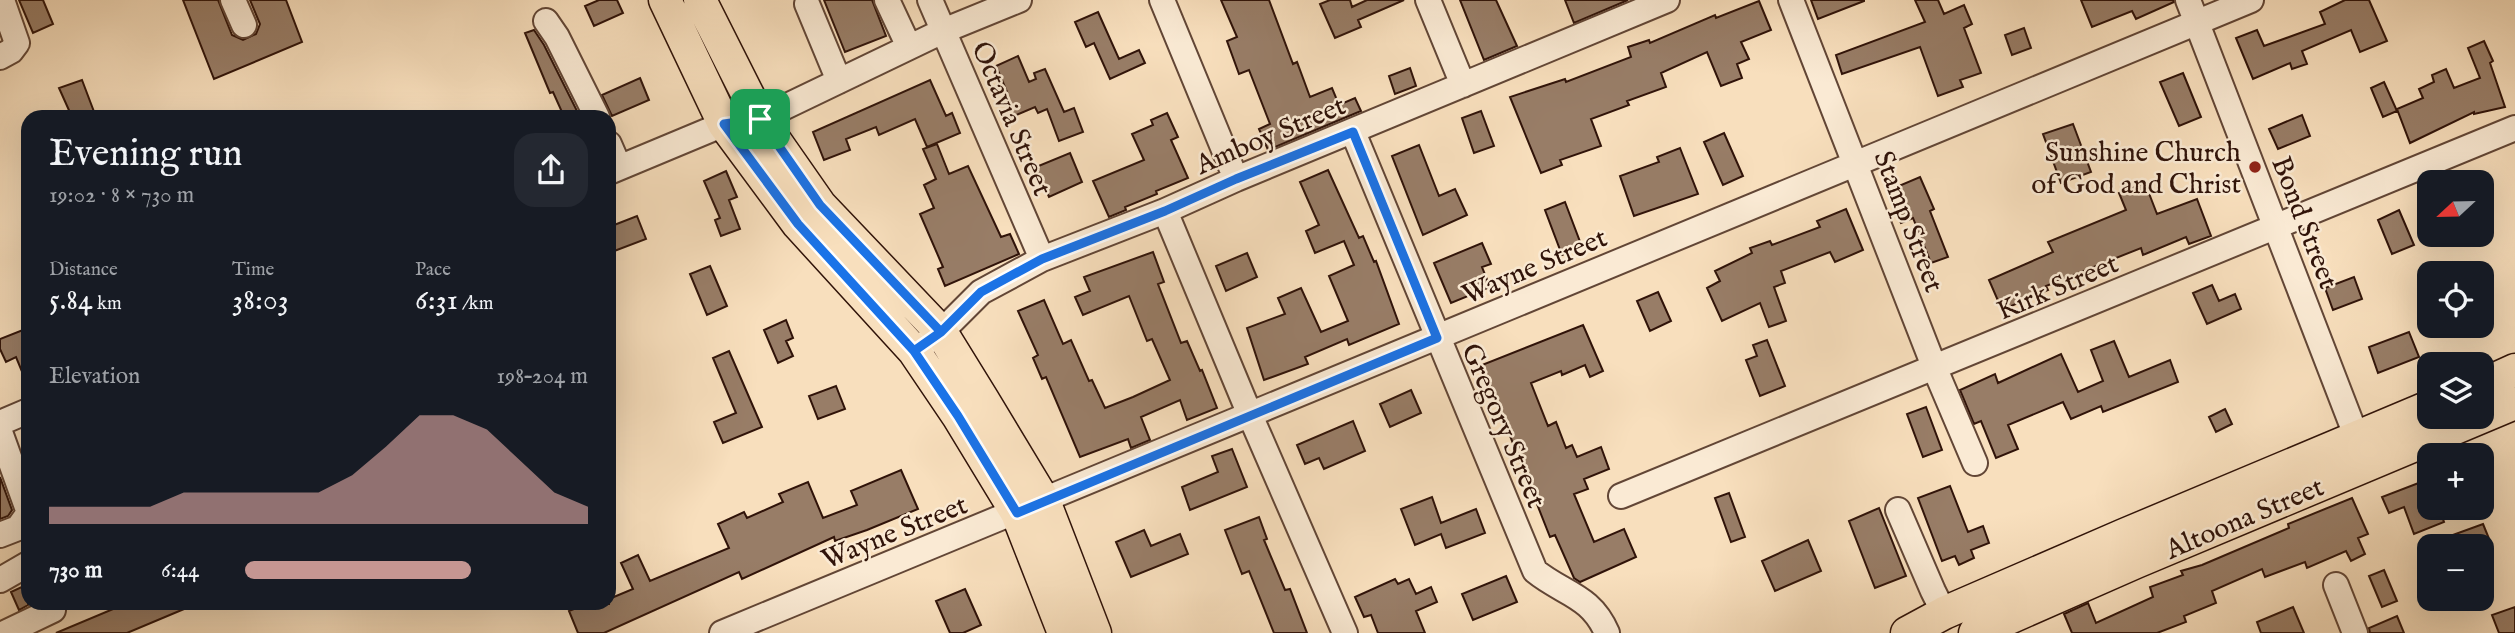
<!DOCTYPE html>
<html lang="en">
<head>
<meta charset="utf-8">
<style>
	:root { --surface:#171b24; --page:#242831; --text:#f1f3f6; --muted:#9ea1a6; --accent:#c59692 }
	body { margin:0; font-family:"IM FELL English",serif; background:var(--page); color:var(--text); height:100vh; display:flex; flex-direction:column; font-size:26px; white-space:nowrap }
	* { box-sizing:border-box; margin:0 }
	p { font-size:23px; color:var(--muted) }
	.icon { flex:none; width:38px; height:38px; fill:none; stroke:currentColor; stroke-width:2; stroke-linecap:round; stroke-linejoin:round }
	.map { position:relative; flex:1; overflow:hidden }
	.side { position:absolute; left:21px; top:110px; width:595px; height:500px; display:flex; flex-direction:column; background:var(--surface); border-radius:21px; box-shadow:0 7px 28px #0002 }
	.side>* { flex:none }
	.needle { width:46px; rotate:248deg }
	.tools { position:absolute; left:2417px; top:170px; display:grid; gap:14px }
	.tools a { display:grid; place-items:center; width:77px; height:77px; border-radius:14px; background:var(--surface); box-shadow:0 7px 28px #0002; font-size:35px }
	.pin { position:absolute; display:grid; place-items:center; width:60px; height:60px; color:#fff; margin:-30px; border-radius:14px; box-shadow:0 4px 10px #0006 }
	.round { display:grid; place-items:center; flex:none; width:74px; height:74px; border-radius:21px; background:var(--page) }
	.summary { display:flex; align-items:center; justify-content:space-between; height:119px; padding:0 28px }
	h1 { font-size:38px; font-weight:600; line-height:52px }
	.stats { display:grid; grid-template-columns:repeat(3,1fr); gap:10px; height:119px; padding:7px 28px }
	.stats div { display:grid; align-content:center }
	.stats b { font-size:30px; font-weight:600 }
	.stats small { font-size:19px; font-weight:400 }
	.stats p { font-size:19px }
	.chart { height:196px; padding:14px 28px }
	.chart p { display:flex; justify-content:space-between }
	.chart svg { width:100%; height:126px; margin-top:7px; fill:var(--accent); opacity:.7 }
	ul { padding:0 28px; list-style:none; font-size:23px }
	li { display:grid; grid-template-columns:112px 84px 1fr; align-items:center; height:52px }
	li i { height:18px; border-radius:9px; background:var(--accent) }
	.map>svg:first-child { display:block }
	.building { fill:#987d67; stroke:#301309; stroke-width:2 }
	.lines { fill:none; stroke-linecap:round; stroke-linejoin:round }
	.minor-casing { stroke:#624636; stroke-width:28 }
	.major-casing { stroke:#301309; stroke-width:35 }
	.minor { stroke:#faead4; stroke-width:24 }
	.major { stroke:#f8dfbd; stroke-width:32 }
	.route-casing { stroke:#fff; stroke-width:14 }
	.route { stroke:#1a73e8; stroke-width:9 }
	.poi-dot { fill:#8f2418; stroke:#faead4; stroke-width:2.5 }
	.labels { text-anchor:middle; stroke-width:5; stroke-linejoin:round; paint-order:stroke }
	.street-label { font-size:28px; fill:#301309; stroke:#faead4 }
	.poi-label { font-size:28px; fill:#301309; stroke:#faead4; text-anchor:end }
</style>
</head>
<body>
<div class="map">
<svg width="2515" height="633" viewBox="0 0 2515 633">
	<rect width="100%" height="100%" fill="#f8dfbd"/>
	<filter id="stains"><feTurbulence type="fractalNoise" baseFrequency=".00286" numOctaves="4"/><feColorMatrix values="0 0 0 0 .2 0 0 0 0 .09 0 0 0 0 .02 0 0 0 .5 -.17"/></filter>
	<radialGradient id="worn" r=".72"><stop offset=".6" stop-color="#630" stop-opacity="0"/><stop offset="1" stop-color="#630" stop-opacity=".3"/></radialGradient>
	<path class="building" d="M19,0H43L53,24L33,33Z
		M183,0H218L232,35L243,40L256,34L260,24L250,0H286L302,42L214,79Z
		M599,0H617L623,13L594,26L585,6Z
		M824,0H872L886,36L845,52Z
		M1221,0H1269L1293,64L1297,62L1310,97L1332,88L1339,105L1355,98L1361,111L1268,150L1259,129L1270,124L1249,70L1239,74L1227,41L1237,37Z
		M1330,0H1350L1352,7L1367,0H1404L1358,20L1361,27L1335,38L1320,4Z
		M1460,0H1496L1517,46L1484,60Z
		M1565,0H1628L1574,23Z
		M1811,0H1864V1L1818,19Z
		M1915,0H1938L1944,14L1964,5L1972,24L1964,28L1981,73L1960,80L1963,87L1938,96L1920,47L1842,74L1836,55L1925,22Z
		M2081,0H2173L2174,2L2136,19L2132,11L2092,27Z
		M2345,0H2369L2387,41L2360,52L2351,30L2302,51L2307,64L2292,69L2290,63L2253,79L2236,38L2257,30L2264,46L2325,24L2320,12Z
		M1759,1L1771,30L1741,42L1749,59L1737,64L1742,78L1721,86L1707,52L1661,73L1666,87L1627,101L1629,105L1591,119L1601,146L1560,160L1562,165L1541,173L1510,97L1565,79L1566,82L1631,57L1628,47L1649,40L1650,43L1715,15L1716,18Z
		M1098,12L1119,59L1139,50L1145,63L1110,79L1094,43L1086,47L1075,22Z
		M2024,28L2031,48L2012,55L2005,35Z
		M534,30L544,45L580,117H550L562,112L553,92L550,93L525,33Z
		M2484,41L2493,61L2490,63L2505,107L2474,114V112L2410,143L2397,109L2423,98L2419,89L2434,82L2432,75L2446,69L2454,88L2480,78L2468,48Z
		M1018,56L1029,82L1036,79L1034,73L1045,69L1064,112L1074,108L1083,132L1059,141L1047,109L1038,113L1035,107L1014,116L1004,93L1007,92L996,66Z
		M1410,68L1416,86L1395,94L1389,76Z
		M2183,73L2201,117L2179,126L2160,82Z
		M640,78L649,100L612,116L602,95Z
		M82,80L96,117H72L59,88Z
		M930,80L946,116L952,113L960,133L927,147L915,119L879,135L876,127L846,139L850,150L824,160L813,132Z
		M2384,82L2397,111L2383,117L2371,88Z
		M1481,111L1494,146L1474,153L1462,118Z
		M1167,113L1178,137L1171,140L1188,178L1156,191L1157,194L1125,207L1126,210L1109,217L1093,181L1144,160L1132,134L1153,125L1151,120Z
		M2302,115L2310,136L2278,149L2269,129Z
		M2073,124L2091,172L2061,183L2043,134Z
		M1724,133L1743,176L1723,185L1704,142Z
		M937,144L949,174L968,166L1001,237L1010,234L1019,254L945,286L938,269L943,267L920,214L934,208L924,185L936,179L923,149Z
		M1419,145L1439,196L1455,189L1467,215L1423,235L1392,156Z
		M1680,148L1698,194L1634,216L1620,176L1659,162L1657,157Z
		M1070,153L1082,182L1049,197L1036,167Z
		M1328,170L1359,238L1363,236L1374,262L1376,261L1399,324L1349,345L1347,339L1305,357L1308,364L1264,380L1247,328L1285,314L1278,298L1301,288L1321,332L1348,321L1329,276L1354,265L1344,241L1315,253L1306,231L1319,225L1300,182Z
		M726,171L737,197L729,200L740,229L721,236L715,220L720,218L704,181Z
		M1920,177L1934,209L1930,211L1948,257L1931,263L1913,218L1901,223L1887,191Z
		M2145,183L2157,214L2197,199L2211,236L2189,244L2186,237L2143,255L2141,248L2046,286L2048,290L2002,310L1989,280L2053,252L2048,242L2126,210L2119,193Z
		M1565,202L1582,247L1562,255L1545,210Z
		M1846,209L1863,250L1835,262L1830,252L1781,271L1785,283L1774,287L1786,321L1769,327L1760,303L1722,321L1707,288L1720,281L1715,271L1752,253L1750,248L1770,241L1772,245L1820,227L1817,221Z
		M2399,210L2414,245L2392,254L2378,220Z
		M637,216L646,239L609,253V227Z
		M1482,243L1491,264L1482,267L1490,287L1451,303L1434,263Z
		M1153,252L1164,282L1158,284L1181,343L1187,341L1200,371L1202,370L1217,408L1187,420L1180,400L1141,417L1150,440L1131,448L1128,439L1080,457L1046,377L1042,379L1033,358L1038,355L1018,311L1044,300L1063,344L1071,340L1089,381L1092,380L1105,408L1133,397L1170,380L1152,339L1147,341L1129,296L1083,315L1075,297L1090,291L1084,277Z
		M1247,253L1257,277L1226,291L1216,266Z
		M710,266L727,306L707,315L690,274Z
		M2354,277L2362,299L2333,310L2325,288Z
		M2212,285L2219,301L2235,294L2241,309L2207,324L2193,293Z
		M1658,292L1671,321L1650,331L1637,301Z
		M786,320L793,338L786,341L793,356L778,363L764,330Z
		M1583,325L1603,371L1590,377L1585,365L1562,375L1561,371L1531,383L1548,426L1556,422L1566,448L1572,445L1577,457L1601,447L1609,469L1584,479L1588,489L1574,494L1594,542L1624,529L1636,557L1580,582L1574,578L1555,535L1550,537L1482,365Z
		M28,328V386L16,357L6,362L0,349V339Z
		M2409,332L2419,357L2378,373L2369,347Z
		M1767,340L1785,386L1760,396L1746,360L1757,356L1753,345Z
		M2114,341L2129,377L2170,360L2178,382L2103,412L2101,406L2071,419L2063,402L2008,425L2018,449L1996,458L1981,421L1974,424L1960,390L1995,374L1998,383L2061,354L2078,392L2103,381L2091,350Z
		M729,351L762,427L723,443L714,422L736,413L713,358Z
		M836,386L845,409L818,419L809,396Z
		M1411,390L1421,413L1390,427L1380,404Z
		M1926,407L1942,450L1923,457L1907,414Z
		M2225,409L2232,424L2216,432L2209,417Z
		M1353,421L1365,451L1324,469L1319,458L1305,464L1297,445Z
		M1232,449L1247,487L1190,510L1182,487L1218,472L1212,456Z
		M901,470L918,509L867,530L835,541L834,537L742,579L739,572L604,633H578L569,611L586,604H609V599L633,589L621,563L638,555L650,581L729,548L718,524L744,512L747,518L783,502L779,494L808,482L823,518L857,505L851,491Z
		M0,477L12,510L8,516L0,519Z
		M2429,479V508H2439L2444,522L2414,534L2404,507L2389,513L2382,497Z
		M1950,486L1968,532L1983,526L1989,543L1971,550L1974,558L1959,565L1955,556L1942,561L1918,498Z
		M1729,493L1745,537L1731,542L1715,498Z
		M1432,497L1441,523L1476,509L1485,533L1446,548L1441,534L1415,545L1401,509Z
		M2352,498L2368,534L2358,538L2365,554L2351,561L2346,551L2307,568L2305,562L2265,577L2262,569L2212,591L2216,603L2184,616L2186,622L2157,633H2072L2064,614L2088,603L2096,623L2153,597L2150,587L2183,575L2181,571L2202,565L2289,528L2288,524Z
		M1879,508L1906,576L1875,588L1849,521Z
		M1259,517L1267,539L1264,540L1285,590L1290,589L1307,633H1274L1249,571L1242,574L1225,530Z
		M2483,524L2492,546H2428V544Z
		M1144,530L1151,546L1180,534L1188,554L1131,577L1116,542Z
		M1808,540L1821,571L1775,591L1762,561Z
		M2384,570L2397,601L2382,607L2369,576Z
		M1506,576L1517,602L1473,620L1462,594Z
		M1395,579L1398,584L1409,579L1416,594L1431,587L1437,602L1416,611L1425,633H1378L1371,615L1364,617L1355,597Z
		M28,584V605L19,610L11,592Z
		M965,589L981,625L963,633H950L936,601Z
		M125,604H196L127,633H56Z
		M2293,607L2304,633H2261L2257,622Z
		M2515,607V633H2499L2492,615Z
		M2397,616L2404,633H2370L2369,628Z"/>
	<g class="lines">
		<defs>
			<path id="minor" d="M233,0L244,25
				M887,0L909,47
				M930,0L1042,259
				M1162,0L1236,179
				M1428,0L1463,85
				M1791,0L1935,369L1975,463
				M2188,0L2362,451
				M807,4L839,81
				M546,21L557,37L597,117
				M0,57L11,51L17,43L2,0
				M1353,132L1535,571C1563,594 1591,595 1607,633
				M609,144L619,167
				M609,172L724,124L760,119L943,31L1019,0
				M1165,211L1250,415L1345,633
				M914,351L941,332L981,292L1042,259L1165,211L1236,179L1667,0
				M0,423L28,411
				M0,432L28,510
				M1621,496L2515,128
				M1898,510L1933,591L1944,613
				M0,535L18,528L28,514
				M0,580L28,564
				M2336,585L2355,633
				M5,633L53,610
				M722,633L2251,0"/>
			<path id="major" d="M665,0L724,124L798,224L914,351L958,416L1017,513L1064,633
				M700,0L760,119L820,205L941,332L983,400L1044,501L1095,633
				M2482,385L2515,370
				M1907,633L1944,613L2124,535L2429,407
				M1975,633L2136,562L2515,403"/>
		</defs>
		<use href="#minor" class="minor-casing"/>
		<use href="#major" class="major-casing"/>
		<use href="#minor" class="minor"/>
		<use href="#major" class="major"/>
	</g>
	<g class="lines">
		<defs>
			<path id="route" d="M760,119L820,205L941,332L914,351L958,416L1017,513L1437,338L1353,132L1236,179L1165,211L1042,259L981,292L941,332L914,351L798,224L724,124L760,119"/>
		</defs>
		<use href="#route" class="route-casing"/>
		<use href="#route" class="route"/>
	</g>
	<circle class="poi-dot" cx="2255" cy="167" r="7"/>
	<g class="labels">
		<g class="street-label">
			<text transform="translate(1013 118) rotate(67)" y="10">Octavia Street</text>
			<text transform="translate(1270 134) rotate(-23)" y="10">Amboy Street</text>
			<text transform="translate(1910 221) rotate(69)" y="10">Stamp Street</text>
			<text transform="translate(2306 222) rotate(69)" y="10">Bond Street</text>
			<text transform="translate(1534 265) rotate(-23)" y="10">Wayne Street</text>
			<text transform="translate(2057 286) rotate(-23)" y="10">Kirk Street</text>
			<text transform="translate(1505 425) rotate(67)" y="10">Gregory Street</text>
			<text transform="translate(2244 517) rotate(-23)" y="10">Altoona Street</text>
			<text transform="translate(894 531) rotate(-22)" y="10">Wayne Street</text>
		</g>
		<g class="poi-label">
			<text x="2241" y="161">Sunshine Church<tspan x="2241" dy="32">of God and Christ</tspan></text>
		</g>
	</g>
	<rect width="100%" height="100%" filter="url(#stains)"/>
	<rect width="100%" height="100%" fill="url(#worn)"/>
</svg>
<div class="tools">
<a><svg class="needle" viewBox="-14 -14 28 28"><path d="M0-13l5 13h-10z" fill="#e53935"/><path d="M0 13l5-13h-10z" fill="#9ea1a6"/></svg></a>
<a><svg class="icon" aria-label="locate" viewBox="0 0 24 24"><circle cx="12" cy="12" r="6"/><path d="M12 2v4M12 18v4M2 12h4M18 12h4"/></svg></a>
<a><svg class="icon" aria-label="layers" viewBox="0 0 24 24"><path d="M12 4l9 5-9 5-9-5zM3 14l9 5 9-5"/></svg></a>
<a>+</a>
<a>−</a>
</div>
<div class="pin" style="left:760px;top:119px;background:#1e9e55"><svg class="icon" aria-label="arrive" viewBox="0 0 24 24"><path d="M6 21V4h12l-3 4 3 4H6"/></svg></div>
<section class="side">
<div class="summary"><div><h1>Evening run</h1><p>19:02 · 8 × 730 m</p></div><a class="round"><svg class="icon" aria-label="share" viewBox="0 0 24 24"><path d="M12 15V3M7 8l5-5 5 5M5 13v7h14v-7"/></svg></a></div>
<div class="stats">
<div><p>Distance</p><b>5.84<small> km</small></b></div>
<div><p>Time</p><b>38:03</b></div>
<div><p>Pace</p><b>6:31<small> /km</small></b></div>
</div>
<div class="chart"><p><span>Elevation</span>198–204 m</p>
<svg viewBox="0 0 160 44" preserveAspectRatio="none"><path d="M0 44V38L10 38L20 38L30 38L40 33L50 33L60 33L70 33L80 33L90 27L100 17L110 6L120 6L130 11L140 22L150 33L160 38V44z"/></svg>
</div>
<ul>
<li><b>730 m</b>6:44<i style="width:66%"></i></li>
</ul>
</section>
</div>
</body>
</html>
